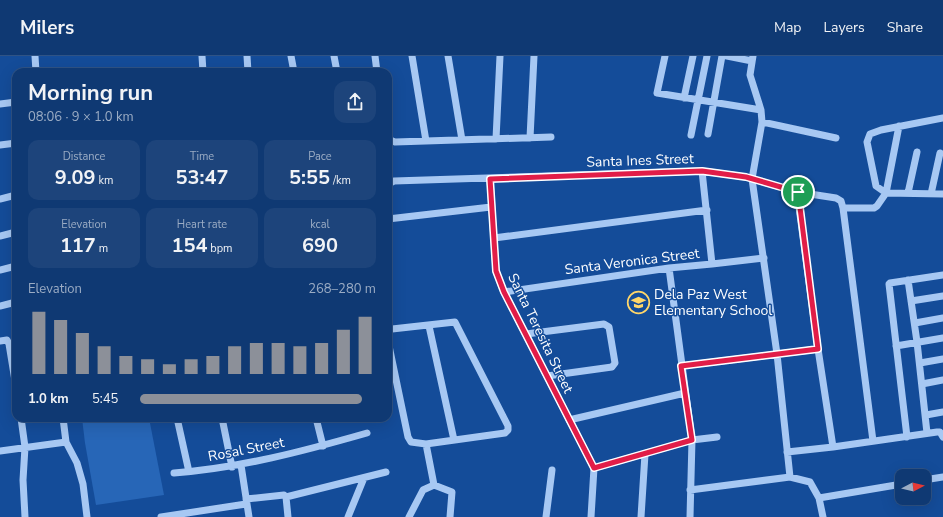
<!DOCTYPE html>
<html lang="en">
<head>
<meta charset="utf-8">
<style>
	:root { --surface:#0f3973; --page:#1d447b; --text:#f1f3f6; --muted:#9bacc4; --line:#2f5385; --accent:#8c9099 }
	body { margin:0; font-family:"Nunito Sans",sans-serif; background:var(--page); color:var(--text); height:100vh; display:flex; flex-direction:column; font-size:15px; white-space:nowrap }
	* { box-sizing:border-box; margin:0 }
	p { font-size:13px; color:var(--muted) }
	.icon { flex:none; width:22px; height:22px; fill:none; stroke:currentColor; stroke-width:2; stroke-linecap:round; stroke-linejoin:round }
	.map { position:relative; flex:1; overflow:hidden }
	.side { position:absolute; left:12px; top:12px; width:380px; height:354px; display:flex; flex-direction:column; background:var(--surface); border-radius:12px; box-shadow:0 4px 16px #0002,0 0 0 1px var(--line) }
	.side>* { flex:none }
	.needle { width:26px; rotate:83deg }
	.buttons { position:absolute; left:895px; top:413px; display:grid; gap:8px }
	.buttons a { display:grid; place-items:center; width:36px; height:36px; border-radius:8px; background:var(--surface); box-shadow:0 4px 16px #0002,0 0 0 1px var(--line); font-size:20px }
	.pin { position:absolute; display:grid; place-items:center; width:34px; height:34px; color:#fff; margin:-17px; border:2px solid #fff; border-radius:50%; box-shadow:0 1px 4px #0007 }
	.round { display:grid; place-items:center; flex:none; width:42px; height:42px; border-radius:12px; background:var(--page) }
	.summary { display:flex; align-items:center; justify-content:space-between; height:68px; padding:0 16px }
	h1 { font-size:22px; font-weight:700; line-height:30px }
	.stats { display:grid; grid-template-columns:repeat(3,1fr); gap:6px; height:68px; padding:4px 16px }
	.stats div { display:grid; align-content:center; border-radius:10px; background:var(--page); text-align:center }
	.stats b { font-size:20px; font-weight:700 }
	.stats small { font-size:11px; font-weight:400 }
	.stats p { font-size:11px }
	.chart { height:112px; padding:8px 16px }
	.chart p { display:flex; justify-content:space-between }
	.chart svg { width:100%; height:72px; margin-top:4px; stroke:var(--accent); stroke-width:6 }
	ul { padding:0 16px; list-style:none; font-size:13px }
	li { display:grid; grid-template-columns:64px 48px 1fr; align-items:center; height:30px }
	li i { height:10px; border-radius:5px; background:var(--accent) }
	header { display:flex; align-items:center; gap:24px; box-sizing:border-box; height:56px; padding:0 20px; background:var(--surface); border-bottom:1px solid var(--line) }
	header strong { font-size:19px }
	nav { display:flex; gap:22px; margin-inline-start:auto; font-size:14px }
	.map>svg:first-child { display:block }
	.green { fill:#2766b7 }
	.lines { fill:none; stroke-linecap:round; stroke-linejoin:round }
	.minor { stroke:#a7c8f3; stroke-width:7 }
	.route-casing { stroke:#fff; stroke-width:8 }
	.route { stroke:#e11d48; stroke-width:5 }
	.labels { text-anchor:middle; stroke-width:3; stroke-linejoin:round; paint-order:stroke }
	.street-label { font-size:14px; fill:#fff; stroke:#144c99 }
	.poi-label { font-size:14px; fill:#fff; stroke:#144c99; text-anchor:start }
</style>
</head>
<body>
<header>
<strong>Milers</strong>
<nav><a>Map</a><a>Layers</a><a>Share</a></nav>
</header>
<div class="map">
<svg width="943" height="461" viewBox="0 0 943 461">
	<rect width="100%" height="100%" fill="#144c99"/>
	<path class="green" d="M82,362H149L164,439L96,449L85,387Z"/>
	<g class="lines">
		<path class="minor" d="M35,0L36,16
			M202,0L203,16
			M247,0L248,16
			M291,0L294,16
			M334,0L337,16
			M375,0L377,16
			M412,0L426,85
			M448,0L462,84
			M665,0L657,37L761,54
			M727,0L752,5
			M753,0L750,19L761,54L762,66L752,123L777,298L790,421
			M684,42L693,0
			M0,48L16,46
			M943,62L881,74L870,78L867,86L876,130L886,137L943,138
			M762,66L836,82
			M708,78L722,0
			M691,79L707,0
			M388,80L390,84L395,86L551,81
			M530,82L534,0
			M496,83L500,0
			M0,89L16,87
			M702,115L712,208
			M490,123L496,215L504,236L594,412
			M388,131L390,127L394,125L702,115L746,121L797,136L836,142L841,145L843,152L873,385
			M797,136L818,293L833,391
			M908,137L917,96
			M931,138L940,97
			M0,143L16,139
			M843,152H874L877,150L886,137L899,70
			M388,163L491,151
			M0,180L16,176
			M494,182L707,154
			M669,212L692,384L690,461
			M0,214L16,210
			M908,224L917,286L927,377
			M504,236L669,212L712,208L764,202
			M911,245L943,240
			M0,250L16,246
			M915,267L943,262
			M429,270L454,384
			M388,276L392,273L455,266L508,370V374L505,377L426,388L411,386L408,381L388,285
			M526,278L604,268L609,271L615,307L612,311L547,320
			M0,285L7,284L9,288L16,331
			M896,290L943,282
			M920,307L943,303
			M681,310L818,293
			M922,328L943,324
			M926,359L943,356
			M21,362L25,391L23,424L25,461
			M63,362L66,386L77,407L83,428L87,461
			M177,362L189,416
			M222,362L232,411
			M316,362L323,390
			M569,364L685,337
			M907,381L889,228L890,227L943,219
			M426,388L434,429
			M0,395L66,386
			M787,396L833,391L937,376H940L943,381
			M241,409L249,461
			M594,412L692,384L717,381
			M174,417C240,412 304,395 367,377
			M924,424L943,421
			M690,434L790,421L810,426L819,442L823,461
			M286,441L386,416
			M819,442L902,428
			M246,443L284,439L286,441L288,461
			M161,461L246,448
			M348,461L364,422
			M409,461L423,434L434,429L452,436L450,461
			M546,461L552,414
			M591,461L594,412
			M641,461L645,398"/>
	</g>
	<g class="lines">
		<defs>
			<path id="route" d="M702,115L746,121L798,136L818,293L681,310L692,384L594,412L504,236L496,215L490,123Z"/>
		</defs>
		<use href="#route" class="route-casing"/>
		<use href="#route" class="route"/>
	</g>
	<defs>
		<symbol id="school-ring" viewBox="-11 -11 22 22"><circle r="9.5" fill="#144c99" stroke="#ffd669" stroke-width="1.5"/><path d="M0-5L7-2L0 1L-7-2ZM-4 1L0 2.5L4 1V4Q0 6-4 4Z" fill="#ffd669"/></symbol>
	</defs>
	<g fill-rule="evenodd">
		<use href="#school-ring" x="626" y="234" width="25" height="25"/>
	</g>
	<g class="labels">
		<g class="street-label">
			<text transform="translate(640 104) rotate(-2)" y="5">Santa Ines Street</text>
			<text transform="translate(632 205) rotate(-7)" y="5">Santa Veronica Street</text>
			<text transform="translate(541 277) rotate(64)" y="5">Santa Teresita Street</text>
			<text transform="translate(246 393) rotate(-11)" y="5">Rosal Street</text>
		</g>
		<g class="poi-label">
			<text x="654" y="243">Dela Paz West<tspan x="654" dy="16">Elementary School</tspan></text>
		</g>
	</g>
</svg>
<div class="buttons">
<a><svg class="needle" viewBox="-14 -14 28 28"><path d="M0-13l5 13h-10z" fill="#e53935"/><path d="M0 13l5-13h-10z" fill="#9bacc4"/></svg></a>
</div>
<div class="pin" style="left:798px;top:136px;background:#1e9e55"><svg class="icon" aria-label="arrive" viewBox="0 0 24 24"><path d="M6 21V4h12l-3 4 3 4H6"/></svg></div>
<section class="side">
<div class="summary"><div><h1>Morning run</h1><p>08:06 · 9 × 1.0 km</p></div><a class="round"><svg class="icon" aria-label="share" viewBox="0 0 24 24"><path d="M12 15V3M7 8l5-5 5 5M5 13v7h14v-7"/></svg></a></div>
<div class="stats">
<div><p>Distance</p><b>9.09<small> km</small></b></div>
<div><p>Time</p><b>53:47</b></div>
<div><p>Pace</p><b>5:55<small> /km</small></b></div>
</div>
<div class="stats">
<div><p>Elevation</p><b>117<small> m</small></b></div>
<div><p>Heart rate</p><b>154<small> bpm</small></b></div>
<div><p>kcal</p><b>690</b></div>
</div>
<div class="chart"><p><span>Elevation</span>268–280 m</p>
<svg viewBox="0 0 160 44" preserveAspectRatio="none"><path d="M5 44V6M15 44V11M25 44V19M35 44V27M45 44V33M55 44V35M65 44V38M75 44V35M85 44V33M95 44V27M105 44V25M115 44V25M125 44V27M135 44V25M145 44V17M155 44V9"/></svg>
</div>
<ul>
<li><b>1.0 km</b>5:45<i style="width:94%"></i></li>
</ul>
</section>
</div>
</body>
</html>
